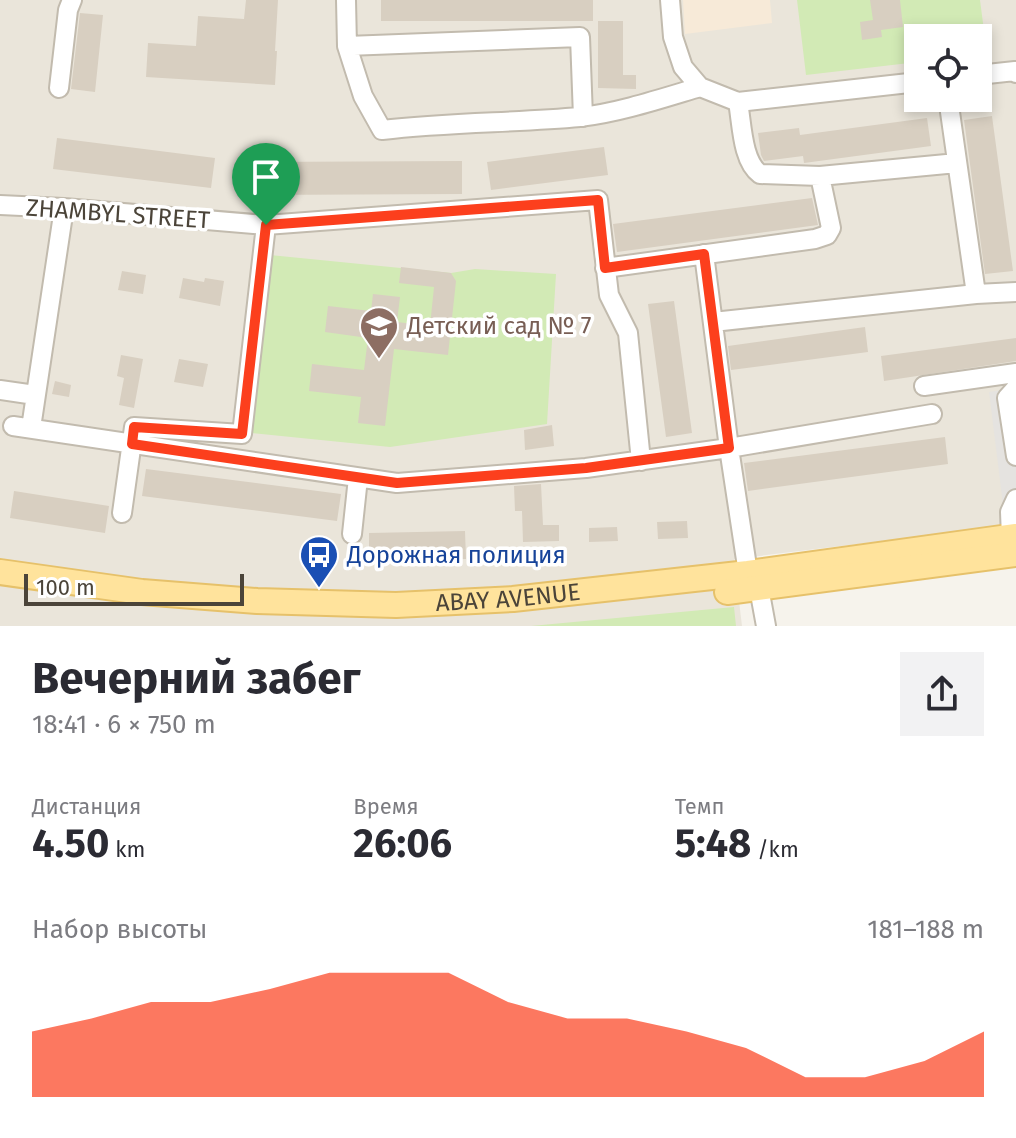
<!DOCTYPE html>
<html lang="ru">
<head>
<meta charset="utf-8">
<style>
	:root { --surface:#fff; --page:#f2f2f3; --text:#2b2b33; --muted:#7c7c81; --accent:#fc3f1d }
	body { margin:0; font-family:"Fira Sans",sans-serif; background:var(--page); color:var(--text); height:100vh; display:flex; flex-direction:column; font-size:30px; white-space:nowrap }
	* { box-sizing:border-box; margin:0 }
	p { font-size:26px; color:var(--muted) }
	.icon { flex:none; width:44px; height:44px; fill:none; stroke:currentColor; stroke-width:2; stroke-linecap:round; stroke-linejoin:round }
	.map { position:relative; height:626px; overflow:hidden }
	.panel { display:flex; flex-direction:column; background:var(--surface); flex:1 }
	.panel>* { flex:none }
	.controls { position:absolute; left:904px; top:24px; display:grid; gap:16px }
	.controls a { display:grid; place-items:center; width:88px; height:88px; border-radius:0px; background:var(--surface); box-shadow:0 4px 12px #0003; font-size:40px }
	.scale { position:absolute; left:24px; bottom:20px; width:220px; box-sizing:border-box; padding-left:8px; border:4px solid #4b4439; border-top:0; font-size:22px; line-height:28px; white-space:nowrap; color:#4b4439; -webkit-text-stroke:6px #fff; paint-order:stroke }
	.pin { position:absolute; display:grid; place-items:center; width:68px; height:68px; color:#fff; margin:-82px -34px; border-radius:50% 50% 50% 0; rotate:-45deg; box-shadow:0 0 8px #0007 }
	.pin .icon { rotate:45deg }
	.round { display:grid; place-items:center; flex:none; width:84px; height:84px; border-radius:0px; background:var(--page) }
	.head { display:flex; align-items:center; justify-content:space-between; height:136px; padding:0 32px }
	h1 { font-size:44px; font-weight:700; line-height:60px }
	.figures { display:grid; grid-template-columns:repeat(3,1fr); gap:12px; height:136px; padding:8px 32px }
	.figures div { display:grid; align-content:center }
	.figures b { font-size:40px; font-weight:700 }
	.figures small { font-size:22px; font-weight:400 }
	.figures p { font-size:22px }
	.chart { height:224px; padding:16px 32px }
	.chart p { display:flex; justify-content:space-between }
	.chart svg { width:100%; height:144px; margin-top:8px; fill:var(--accent); opacity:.7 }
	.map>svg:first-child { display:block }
	.residential { fill:#eae5da; fill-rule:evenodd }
	.commercial { fill:#f7ead8 }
	.green { fill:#d2eab5 }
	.parking { fill:#e5e3e0 }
	.building { fill:#d8cfc1 }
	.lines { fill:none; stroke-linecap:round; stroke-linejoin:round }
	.minor-casing { stroke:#c2bbae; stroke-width:22 }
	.major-casing { stroke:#e6c16a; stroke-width:28 }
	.minor { stroke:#fff; stroke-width:18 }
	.major { stroke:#ffe39c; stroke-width:24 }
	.route-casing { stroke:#fff; stroke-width:16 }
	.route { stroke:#fc3f1d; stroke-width:10 }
	.labels { text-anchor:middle; stroke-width:7; stroke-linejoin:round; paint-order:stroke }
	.street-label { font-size:24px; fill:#4b4439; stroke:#fff }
	.education-label { font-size:24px; fill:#785e54; stroke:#fff; text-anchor:start }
	.transit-label { font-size:24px; fill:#164399; stroke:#fff; text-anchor:start }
</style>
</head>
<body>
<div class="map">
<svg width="1016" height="626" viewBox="0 0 1016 626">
	<rect width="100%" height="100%" fill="#f6f3ec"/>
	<path class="residential" d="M0,0H1016V525L734,559L742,626H0ZM918,38H978V98H918Z"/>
	<path class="commercial" d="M683,0H770L772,23L685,34Z"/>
	<path class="green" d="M797,0H980L987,54L978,55V38H918V62L806,75Z
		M270,255L451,273L475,269L556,274L547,424L390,447L252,433Z
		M734,607L736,626H531Z"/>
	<path class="parking" d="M1016,388V512L1004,513L989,392Z"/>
	<path class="building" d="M246,0H278L275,51H277L275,85L146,77L148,43L196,46L198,16L244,19Z
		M381,0H593V21H381Z
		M870,0H900L903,27L881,30L882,37L862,40L860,22L873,20Z
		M80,13L103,15L95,92L71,89Z
		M598,21H623V75H636V89L598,88Z
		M992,116L1013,271L985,274L964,120Z
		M927,118L931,146L804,163L803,156L764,161L761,155L758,133L799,128L800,135Z
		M57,138L215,158L211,188L53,169Z
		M604,147L608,175L491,190L487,162Z
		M462,161V194L248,195V162Z
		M812,198L818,225L617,252L613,224Z
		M401,267L451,273L456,281L448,355L394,349L385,426L358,423L361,397L309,391L312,364L364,370L368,338L325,332L328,306L371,311L373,294L400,297L397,322L430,326L434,287L399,283Z
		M122,271L146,275L143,294L118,290Z
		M183,278L204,282L205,278L224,281L220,306L179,298Z
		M674,301L692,433L666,437L648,304Z
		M865,327L868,352L731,370L728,346Z
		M1016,338V361L884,381L881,356Z
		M121,355L143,359L134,408L119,405L124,378L117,376Z
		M179,359L208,364L203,387L174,382Z
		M55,381L71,385L69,397L52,394Z
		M552,425L554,446L525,450L524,430Z
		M945,437L948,464L748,491L744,463Z
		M146,469L341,494L337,521L142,496Z
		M541,484L543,525H559V541L523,542L522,511H515L514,486Z
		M14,491L109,506L105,533L10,518Z
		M687,521L688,538L658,539L657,522Z
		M617,527L618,541L589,542V528Z
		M465,531L466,559L369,561V533Z"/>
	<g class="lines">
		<defs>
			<path id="minor" d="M346,0L347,46L363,96L382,130C448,122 514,123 580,117C618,113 663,98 700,87
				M670,0L673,37L683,67L700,87L738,102L918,82
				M347,46L580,37L583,117
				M978,75L1015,71L1016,73
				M59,88L68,10L72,0
				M948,98L976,294L1016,292
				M820,176L957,163
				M0,205L64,208L266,225L598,200L609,295L628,333L641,461
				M704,254L729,448L748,573L759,588L766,626
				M605,268L815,239L827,235L831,228L820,176L760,174C742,161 742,124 738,102
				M713,322L976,294
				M924,386L1016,373
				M1016,388L1007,398L1016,456
				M0,390L35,395
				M13,426L397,483L586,468L729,448L932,414
				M31,428L64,208
				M122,513L134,427L242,434L266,225
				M352,534L358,478
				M1011,537L1010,512L1016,499"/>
			<g id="major">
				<path id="s1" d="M0,572L142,592L257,601L396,605L513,599L748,573L1016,536"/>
				<path d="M727,592L1016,554"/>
			</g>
		</defs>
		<use href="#minor" class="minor-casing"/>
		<use href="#major" class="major-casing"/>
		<use href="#minor" class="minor"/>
		<use href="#major" class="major"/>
	</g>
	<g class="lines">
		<defs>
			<path id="route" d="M598,200L605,268L704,254L729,448L586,468L397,483L132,444L134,427L242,434L266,225Z"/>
		</defs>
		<use href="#route" class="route-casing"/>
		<use href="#route" class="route"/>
	</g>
	<defs>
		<symbol id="school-pin" viewBox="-11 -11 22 30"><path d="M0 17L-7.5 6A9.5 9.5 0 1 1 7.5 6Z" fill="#8d6e63" stroke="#fff"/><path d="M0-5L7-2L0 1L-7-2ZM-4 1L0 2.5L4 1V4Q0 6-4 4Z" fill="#fff"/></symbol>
		<symbol id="bus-pin" viewBox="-11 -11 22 30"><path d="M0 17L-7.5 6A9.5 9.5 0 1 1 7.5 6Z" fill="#1a4fb4" stroke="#fff"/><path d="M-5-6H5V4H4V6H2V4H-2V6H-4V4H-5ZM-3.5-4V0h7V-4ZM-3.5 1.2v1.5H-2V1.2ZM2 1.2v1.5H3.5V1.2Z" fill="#fff"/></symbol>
	</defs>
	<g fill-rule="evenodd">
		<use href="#school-pin" x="357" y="304" width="44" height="60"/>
		<use href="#bus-pin" x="297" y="533" width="44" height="60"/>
	</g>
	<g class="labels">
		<g class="street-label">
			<text transform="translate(118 214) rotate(4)" y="8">ZHAMBYL STREET</text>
			<text dy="8" stroke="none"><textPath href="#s1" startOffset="510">ABAY AVENUE</textPath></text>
		</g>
		<g class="education-label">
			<text x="407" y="334">Детский сад № 7</text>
		</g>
		<g class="transit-label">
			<text x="347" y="563">Дорожная полиция</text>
		</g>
	</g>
</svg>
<div class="controls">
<a><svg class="icon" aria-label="locate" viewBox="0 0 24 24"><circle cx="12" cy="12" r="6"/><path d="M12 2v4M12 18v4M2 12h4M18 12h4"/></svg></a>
</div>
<div class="scale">100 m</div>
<div class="pin" style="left:266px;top:225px;background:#1e9e55"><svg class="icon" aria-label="arrive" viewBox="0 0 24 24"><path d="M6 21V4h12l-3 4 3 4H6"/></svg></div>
</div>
<section class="panel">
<div class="head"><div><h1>Вечерний забег</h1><p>18:41 · 6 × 750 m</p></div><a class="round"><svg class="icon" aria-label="share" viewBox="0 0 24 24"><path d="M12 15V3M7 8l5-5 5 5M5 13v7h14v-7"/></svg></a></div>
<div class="figures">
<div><p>Дистанция</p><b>4.50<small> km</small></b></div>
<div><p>Время</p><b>26:06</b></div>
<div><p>Темп</p><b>5:48<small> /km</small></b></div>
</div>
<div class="chart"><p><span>Набор высоты</span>181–188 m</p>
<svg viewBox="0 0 160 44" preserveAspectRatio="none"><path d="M0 44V24L10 20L20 15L30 15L40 11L50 6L60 6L70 6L80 15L90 20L100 20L110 24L120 29L130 38L140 38L150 33L160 24V44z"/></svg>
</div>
</section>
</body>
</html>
